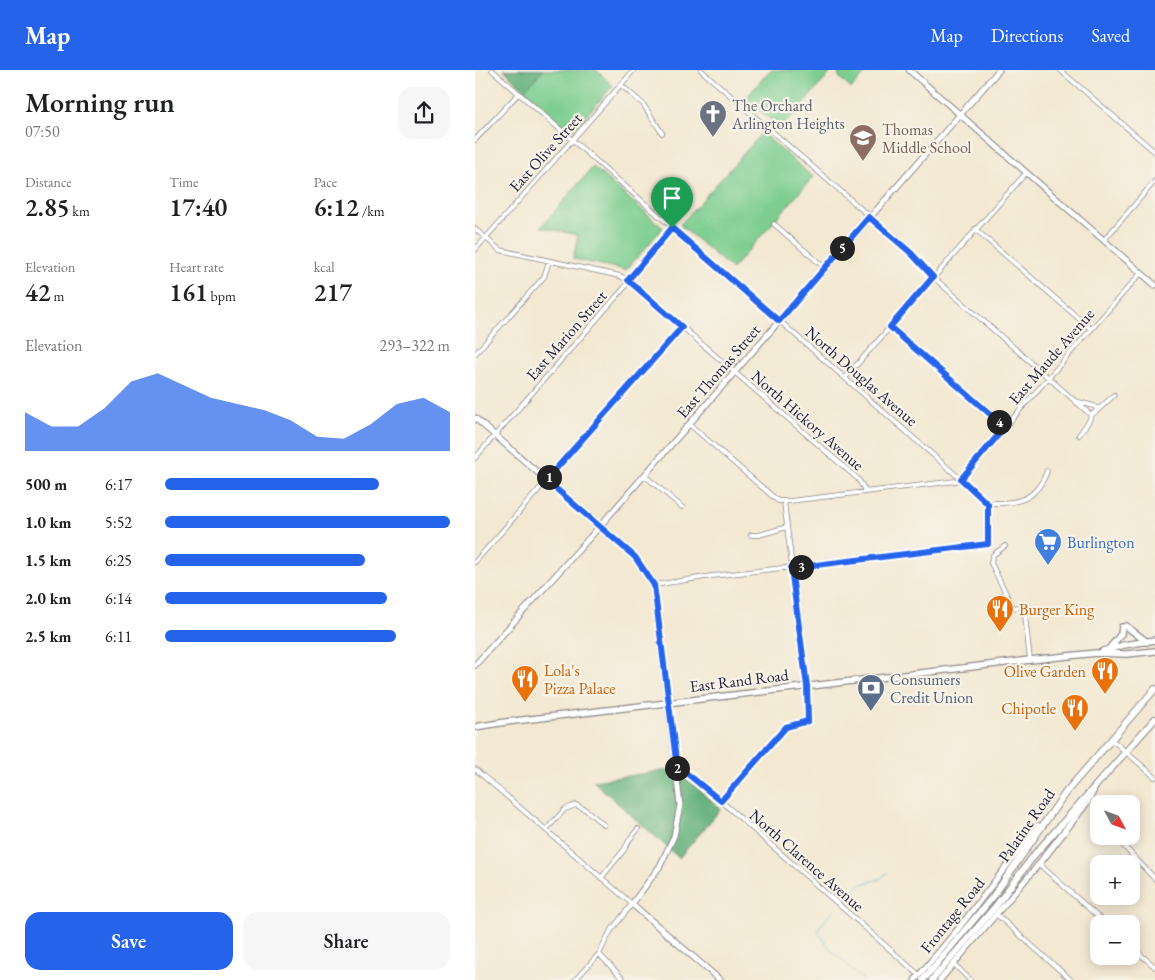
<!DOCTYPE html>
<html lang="en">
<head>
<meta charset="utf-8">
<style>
	:root { --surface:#fff; --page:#f6f6f6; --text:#202124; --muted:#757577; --accent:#2563eb }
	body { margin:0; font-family:"EB Garamond",serif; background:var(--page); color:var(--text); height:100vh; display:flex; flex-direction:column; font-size:19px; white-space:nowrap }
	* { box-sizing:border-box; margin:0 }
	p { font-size:16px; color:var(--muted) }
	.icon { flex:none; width:28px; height:28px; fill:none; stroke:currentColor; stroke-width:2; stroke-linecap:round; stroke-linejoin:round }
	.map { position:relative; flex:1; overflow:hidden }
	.details { display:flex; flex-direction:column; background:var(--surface); width:475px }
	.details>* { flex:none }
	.needle { width:32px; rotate:131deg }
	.fabs { position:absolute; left:615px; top:725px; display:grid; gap:10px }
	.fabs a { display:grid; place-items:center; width:50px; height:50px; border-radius:10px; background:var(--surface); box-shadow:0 2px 12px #0003; font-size:25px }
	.pin { position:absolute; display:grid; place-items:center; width:42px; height:42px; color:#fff; margin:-51px -21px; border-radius:50% 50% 50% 0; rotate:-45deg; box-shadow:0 0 5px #0007 }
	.pin .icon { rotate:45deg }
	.km { position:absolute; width:25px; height:25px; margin:-12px; border-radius:50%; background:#222; color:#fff; font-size:14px; line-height:25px; text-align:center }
	.round { display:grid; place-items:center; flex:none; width:52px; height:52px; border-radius:15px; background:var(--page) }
	.overview { display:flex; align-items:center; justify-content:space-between; height:85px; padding:0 25px }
	h1 { font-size:28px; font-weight:600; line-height:38px }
	.stats { display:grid; grid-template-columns:repeat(3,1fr); gap:8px; height:85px; padding:5px 25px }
	.stats div { display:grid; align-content:center }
	.stats b { font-size:25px; font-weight:600 }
	.stats small { font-size:14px; font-weight:400 }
	.stats p { font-size:14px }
	.chart { height:140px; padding:10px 25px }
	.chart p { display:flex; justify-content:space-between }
	.chart svg { width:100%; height:90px; margin-top:5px; fill:var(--accent); opacity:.7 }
	.primary-button { display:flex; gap:10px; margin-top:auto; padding:10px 25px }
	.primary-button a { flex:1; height:58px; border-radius:15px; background:var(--accent); color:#fff; font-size:20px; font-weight:600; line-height:58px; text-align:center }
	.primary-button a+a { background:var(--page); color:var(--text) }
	ul { padding:0 25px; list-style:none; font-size:16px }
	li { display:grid; grid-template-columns:80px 60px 1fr; align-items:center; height:38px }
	li i { height:12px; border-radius:6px; background:var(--accent) }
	header { display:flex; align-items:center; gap:30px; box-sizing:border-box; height:70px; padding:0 25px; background:var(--accent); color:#fff }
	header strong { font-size:24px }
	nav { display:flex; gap:28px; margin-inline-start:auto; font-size:18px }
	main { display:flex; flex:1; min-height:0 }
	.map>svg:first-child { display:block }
	.green { fill:#7bcd8f; stroke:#4e7865 }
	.forest { fill:#64b07a; stroke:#43695a }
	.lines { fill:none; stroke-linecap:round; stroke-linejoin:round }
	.stream { stroke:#55aed2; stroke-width:1 }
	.street-casing { stroke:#8a8586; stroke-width:5.5 }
	.secondary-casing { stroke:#8a8586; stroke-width:7 }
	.primary-casing { stroke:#8a8586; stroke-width:8 }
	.highway-casing { stroke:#8a8586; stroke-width:8 }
	.street { stroke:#fff; stroke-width:4 }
	.secondary { stroke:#fff; stroke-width:5 }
	.primary { stroke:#fff; stroke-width:5.5 }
	.highway { stroke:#fff; stroke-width:6 }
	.route-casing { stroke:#fff; stroke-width:10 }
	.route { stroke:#2563eb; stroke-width:6 }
	.labels { text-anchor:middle; stroke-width:4.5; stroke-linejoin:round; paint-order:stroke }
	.worship-label { font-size:16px; fill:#5b616d; stroke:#f7f3e8; text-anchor:start }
	.education-label { font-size:16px; fill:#785e54; stroke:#f7f3e8; text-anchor:start }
	.street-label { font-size:16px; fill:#22223b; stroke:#f7f3e8 }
	.shop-label { font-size:16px; fill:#366cbe; stroke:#f7f3e8; text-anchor:start }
	.food-label { font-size:16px; fill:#c56008; stroke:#f7f3e8; text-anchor:start }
	.service-label { font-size:16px; fill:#4e5e75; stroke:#f7f3e8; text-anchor:start }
</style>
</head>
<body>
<header>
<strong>Map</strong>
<nav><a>Map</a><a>Directions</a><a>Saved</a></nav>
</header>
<main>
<section class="details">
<div class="overview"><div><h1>Morning run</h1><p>07:50</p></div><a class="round"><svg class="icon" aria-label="share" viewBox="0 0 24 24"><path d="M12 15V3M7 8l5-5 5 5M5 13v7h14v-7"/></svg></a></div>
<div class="stats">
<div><p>Distance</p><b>2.85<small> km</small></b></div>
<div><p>Time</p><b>17:40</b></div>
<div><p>Pace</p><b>6:12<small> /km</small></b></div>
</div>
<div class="stats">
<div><p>Elevation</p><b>42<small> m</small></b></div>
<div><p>Heart rate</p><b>161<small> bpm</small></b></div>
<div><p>kcal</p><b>217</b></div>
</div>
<div class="chart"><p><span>Elevation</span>293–322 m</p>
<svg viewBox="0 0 160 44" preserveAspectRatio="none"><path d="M0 44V25L10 32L20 32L30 23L40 10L50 6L60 12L70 18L80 21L90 24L100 29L110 37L120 38L130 31L140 21L150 18L160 25V44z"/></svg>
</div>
<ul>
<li><b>500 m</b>6:17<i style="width:75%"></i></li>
<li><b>1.0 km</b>5:52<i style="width:100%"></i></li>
<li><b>1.5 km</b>6:25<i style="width:70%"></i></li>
<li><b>2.0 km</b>6:14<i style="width:78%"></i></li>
<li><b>2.5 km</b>6:11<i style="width:81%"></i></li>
</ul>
<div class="primary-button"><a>Save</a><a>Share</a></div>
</section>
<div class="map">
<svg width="680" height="910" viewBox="0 0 680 910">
	<rect width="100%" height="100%" fill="#f7f3e8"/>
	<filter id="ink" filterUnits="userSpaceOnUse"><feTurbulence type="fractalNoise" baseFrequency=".02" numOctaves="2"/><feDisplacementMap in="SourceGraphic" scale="10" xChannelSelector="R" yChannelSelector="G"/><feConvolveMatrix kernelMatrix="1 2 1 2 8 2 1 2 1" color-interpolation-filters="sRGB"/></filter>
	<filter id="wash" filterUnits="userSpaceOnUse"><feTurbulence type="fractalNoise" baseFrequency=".0096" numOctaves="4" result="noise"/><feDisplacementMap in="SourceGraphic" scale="20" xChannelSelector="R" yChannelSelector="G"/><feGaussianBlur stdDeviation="1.12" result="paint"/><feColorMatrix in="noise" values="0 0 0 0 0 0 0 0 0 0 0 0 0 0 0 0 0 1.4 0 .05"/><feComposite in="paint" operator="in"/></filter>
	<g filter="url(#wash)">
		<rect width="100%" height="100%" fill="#f3e8d2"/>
		<path class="green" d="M29,0H122L138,16L96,62Z
			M295,0H358L306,59L271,28Z
			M361,0H393L376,19L365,8Z
			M287,63L338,107L257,199L205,155Z
			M118,97L188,158L151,200L98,189L103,165L66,157Z"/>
		<path class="forest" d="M29,0H68L50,20Z
			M193,700L213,710L246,739L204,788L118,711Z"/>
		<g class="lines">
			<path class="stream" d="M366,832L384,815L405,809L413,802
				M359,840L345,856L343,862L357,881L388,910"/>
		</g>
	</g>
	<g filter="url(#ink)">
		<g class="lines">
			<defs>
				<path id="street" d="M17,0L513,433
					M226,0L430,177L458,207L616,345L621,342L622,338L619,336L600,331
					M585,0L680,82
					M146,15L168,34L187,63
					M0,70L44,23
					M299,154L350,198
					M0,159L25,180L145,206L153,210L383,409L391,422
					M500,159L616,259
					M629,170L680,111
					M0,180L159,0
					M415,257L530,357
					M0,284L69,207L74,191
					M371,307L551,103
					M621,340H623L639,325
					M214,354L303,431H315L481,411L486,409L530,357L666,203
					M604,365L614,351L616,345
					M0,388L150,217L153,210L197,158
					M169,405L207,437
					M513,433C542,434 561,431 572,401
					M276,465H284L312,457
					M530,476L518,485L516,493L538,538L549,536L555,590
					M0,492L207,257
					M179,515L237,506L506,476L513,473V433
					M636,669L680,707
					M201,698L210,702L246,731L444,905
					M0,699L157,834L135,862L124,884L100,910
					M246,731L311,657L333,651L332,616L309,432
					M71,760L90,739L101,735L111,740L129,755
					M643,770L680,809
					M564,794L631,854
					M126,808L149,780L155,769L163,759
					M521,844L596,910
					M656,876L680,897
					M124,884L149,910
					M479,894L495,910"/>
				<path id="secondary" d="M434,0L680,215
					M0,348L160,487L179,515L205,735L199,766L185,796L157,834L245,910
					M0,595L125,456L524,0
					M440,910L483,859L551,771
					M465,910L564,794"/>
				<path id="primary" d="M651,556L672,572
					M634,579L646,564L647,557
					M628,581L649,575L680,570
					M0,657L31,652L555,590L621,583L652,584L680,581"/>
				<path id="highway" d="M551,771L563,756
					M564,794L613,731L618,721
					M448,910L517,828L591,722L680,619
					M457,910L520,837L560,784L680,649"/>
			</defs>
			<use href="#street" class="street-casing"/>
			<use href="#secondary" class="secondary-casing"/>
			<use href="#primary" class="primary-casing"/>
			<use href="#highway" class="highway-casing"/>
			<use href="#street" class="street"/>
			<use href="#secondary" class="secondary"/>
			<use href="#primary" class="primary"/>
			<use href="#highway" class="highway"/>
		</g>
	</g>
	<g class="lines" filter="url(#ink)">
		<defs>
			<path id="route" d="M394,147L436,183L458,207L415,257L530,357L486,409L513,434V474L316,498L332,616L333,651L311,657L246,731L210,702L202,698L179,515L160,487L71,410L207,257L153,210L197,158L304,251Z"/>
		</defs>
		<use href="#route" class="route-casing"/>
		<use href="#route" class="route"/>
	</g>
	<defs>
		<symbol id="church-pin" viewBox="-11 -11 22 30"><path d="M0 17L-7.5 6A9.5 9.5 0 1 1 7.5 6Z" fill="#6b7280" stroke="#f7f3e8"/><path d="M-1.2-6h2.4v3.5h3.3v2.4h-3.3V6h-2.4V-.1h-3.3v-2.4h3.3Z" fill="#fff"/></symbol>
		<symbol id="school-pin" viewBox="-11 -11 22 30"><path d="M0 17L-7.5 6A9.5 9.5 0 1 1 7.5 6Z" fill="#8d6e63" stroke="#f7f3e8"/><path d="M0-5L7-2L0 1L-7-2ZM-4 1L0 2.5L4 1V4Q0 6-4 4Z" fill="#fff"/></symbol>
		<symbol id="supermarket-pin" viewBox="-11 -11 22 30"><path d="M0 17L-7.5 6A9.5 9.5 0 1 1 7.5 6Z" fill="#3f7fe0" stroke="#f7f3e8"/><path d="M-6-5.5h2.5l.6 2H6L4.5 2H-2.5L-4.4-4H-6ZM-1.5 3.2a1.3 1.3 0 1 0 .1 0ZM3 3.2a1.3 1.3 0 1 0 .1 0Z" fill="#fff"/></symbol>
		<symbol id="restaurant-pin" viewBox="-11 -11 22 30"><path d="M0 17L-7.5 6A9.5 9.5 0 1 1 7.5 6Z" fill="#e8710a" stroke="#f7f3e8"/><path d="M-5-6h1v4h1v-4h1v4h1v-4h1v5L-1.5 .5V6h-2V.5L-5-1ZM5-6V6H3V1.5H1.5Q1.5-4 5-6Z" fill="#fff"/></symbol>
		<symbol id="bank-pin" viewBox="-11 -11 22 30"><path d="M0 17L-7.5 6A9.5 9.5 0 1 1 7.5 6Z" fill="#5c6f8a" stroke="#f7f3e8"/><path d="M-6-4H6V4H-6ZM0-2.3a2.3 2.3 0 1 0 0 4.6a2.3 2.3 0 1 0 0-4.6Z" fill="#fff"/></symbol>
	</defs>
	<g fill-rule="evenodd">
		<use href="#church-pin" x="222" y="28" width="32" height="43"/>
		<use href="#school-pin" x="372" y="52" width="32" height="43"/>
		<use href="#supermarket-pin" x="557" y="456" width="32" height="43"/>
		<use href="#restaurant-pin" x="509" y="523" width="32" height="43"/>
		<use href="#restaurant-pin" x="614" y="585" width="32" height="43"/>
		<use href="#restaurant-pin" x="34" y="593" width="32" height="43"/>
		<use href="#bank-pin" x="380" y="602" width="32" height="43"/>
		<use href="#restaurant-pin" x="584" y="622" width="32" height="43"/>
	</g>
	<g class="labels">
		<g class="worship-label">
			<text x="257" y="41">The Orchard<tspan x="257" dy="18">Arlington Heights</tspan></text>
		</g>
		<g class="education-label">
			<text x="407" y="65">Thomas<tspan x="407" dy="18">Middle School</tspan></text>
		</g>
		<g class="street-label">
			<text transform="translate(70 82) rotate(-48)" y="6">East Olive Street</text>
			<text transform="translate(91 265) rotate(-49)" y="6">East Marion Street</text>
			<text transform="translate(576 286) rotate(-49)" y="6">East Maude Avenue</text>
			<text transform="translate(243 301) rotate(-49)" y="6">East Thomas Street</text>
			<text transform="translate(387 306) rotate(41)" y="6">North Douglas Avenue</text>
			<text transform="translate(333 350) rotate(41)" y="6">North Hickory Avenue</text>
			<text transform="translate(264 610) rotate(-7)" y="6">East Rand Road</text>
			<text transform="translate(551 755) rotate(-55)" y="6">Palatine Road</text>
			<text transform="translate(332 790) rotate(41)" y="6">North Clarence Avenue</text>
			<text transform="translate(477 845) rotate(-51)" y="6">Frontage Road</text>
		</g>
		<g class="shop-label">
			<text x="592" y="478">Burlington</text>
		</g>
		<g class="food-label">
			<text x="544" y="545">Burger King</text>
			<text x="69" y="606">Lola's<tspan x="69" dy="18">Pizza Palace</tspan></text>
			<text x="611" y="607" text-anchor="end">Olive Garden</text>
			<text x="581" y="644" text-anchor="end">Chipotle</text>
		</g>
		<g class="service-label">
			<text x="415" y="615">Consumers<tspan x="415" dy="18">Credit Union</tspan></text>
		</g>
	</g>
</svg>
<div class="fabs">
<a><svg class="needle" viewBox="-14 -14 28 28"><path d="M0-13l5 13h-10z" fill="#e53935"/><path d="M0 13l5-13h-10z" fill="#757577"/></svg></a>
<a>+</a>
<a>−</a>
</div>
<div class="pin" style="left:197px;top:158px;background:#1e9e55"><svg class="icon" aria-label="arrive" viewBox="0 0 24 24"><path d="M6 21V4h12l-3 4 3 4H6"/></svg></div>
<b class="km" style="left:74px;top:407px">1</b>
<b class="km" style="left:202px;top:698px">2</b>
<b class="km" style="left:326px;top:497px">3</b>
<b class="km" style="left:524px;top:352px">4</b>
<b class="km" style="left:367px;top:178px">5</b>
</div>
</main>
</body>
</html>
